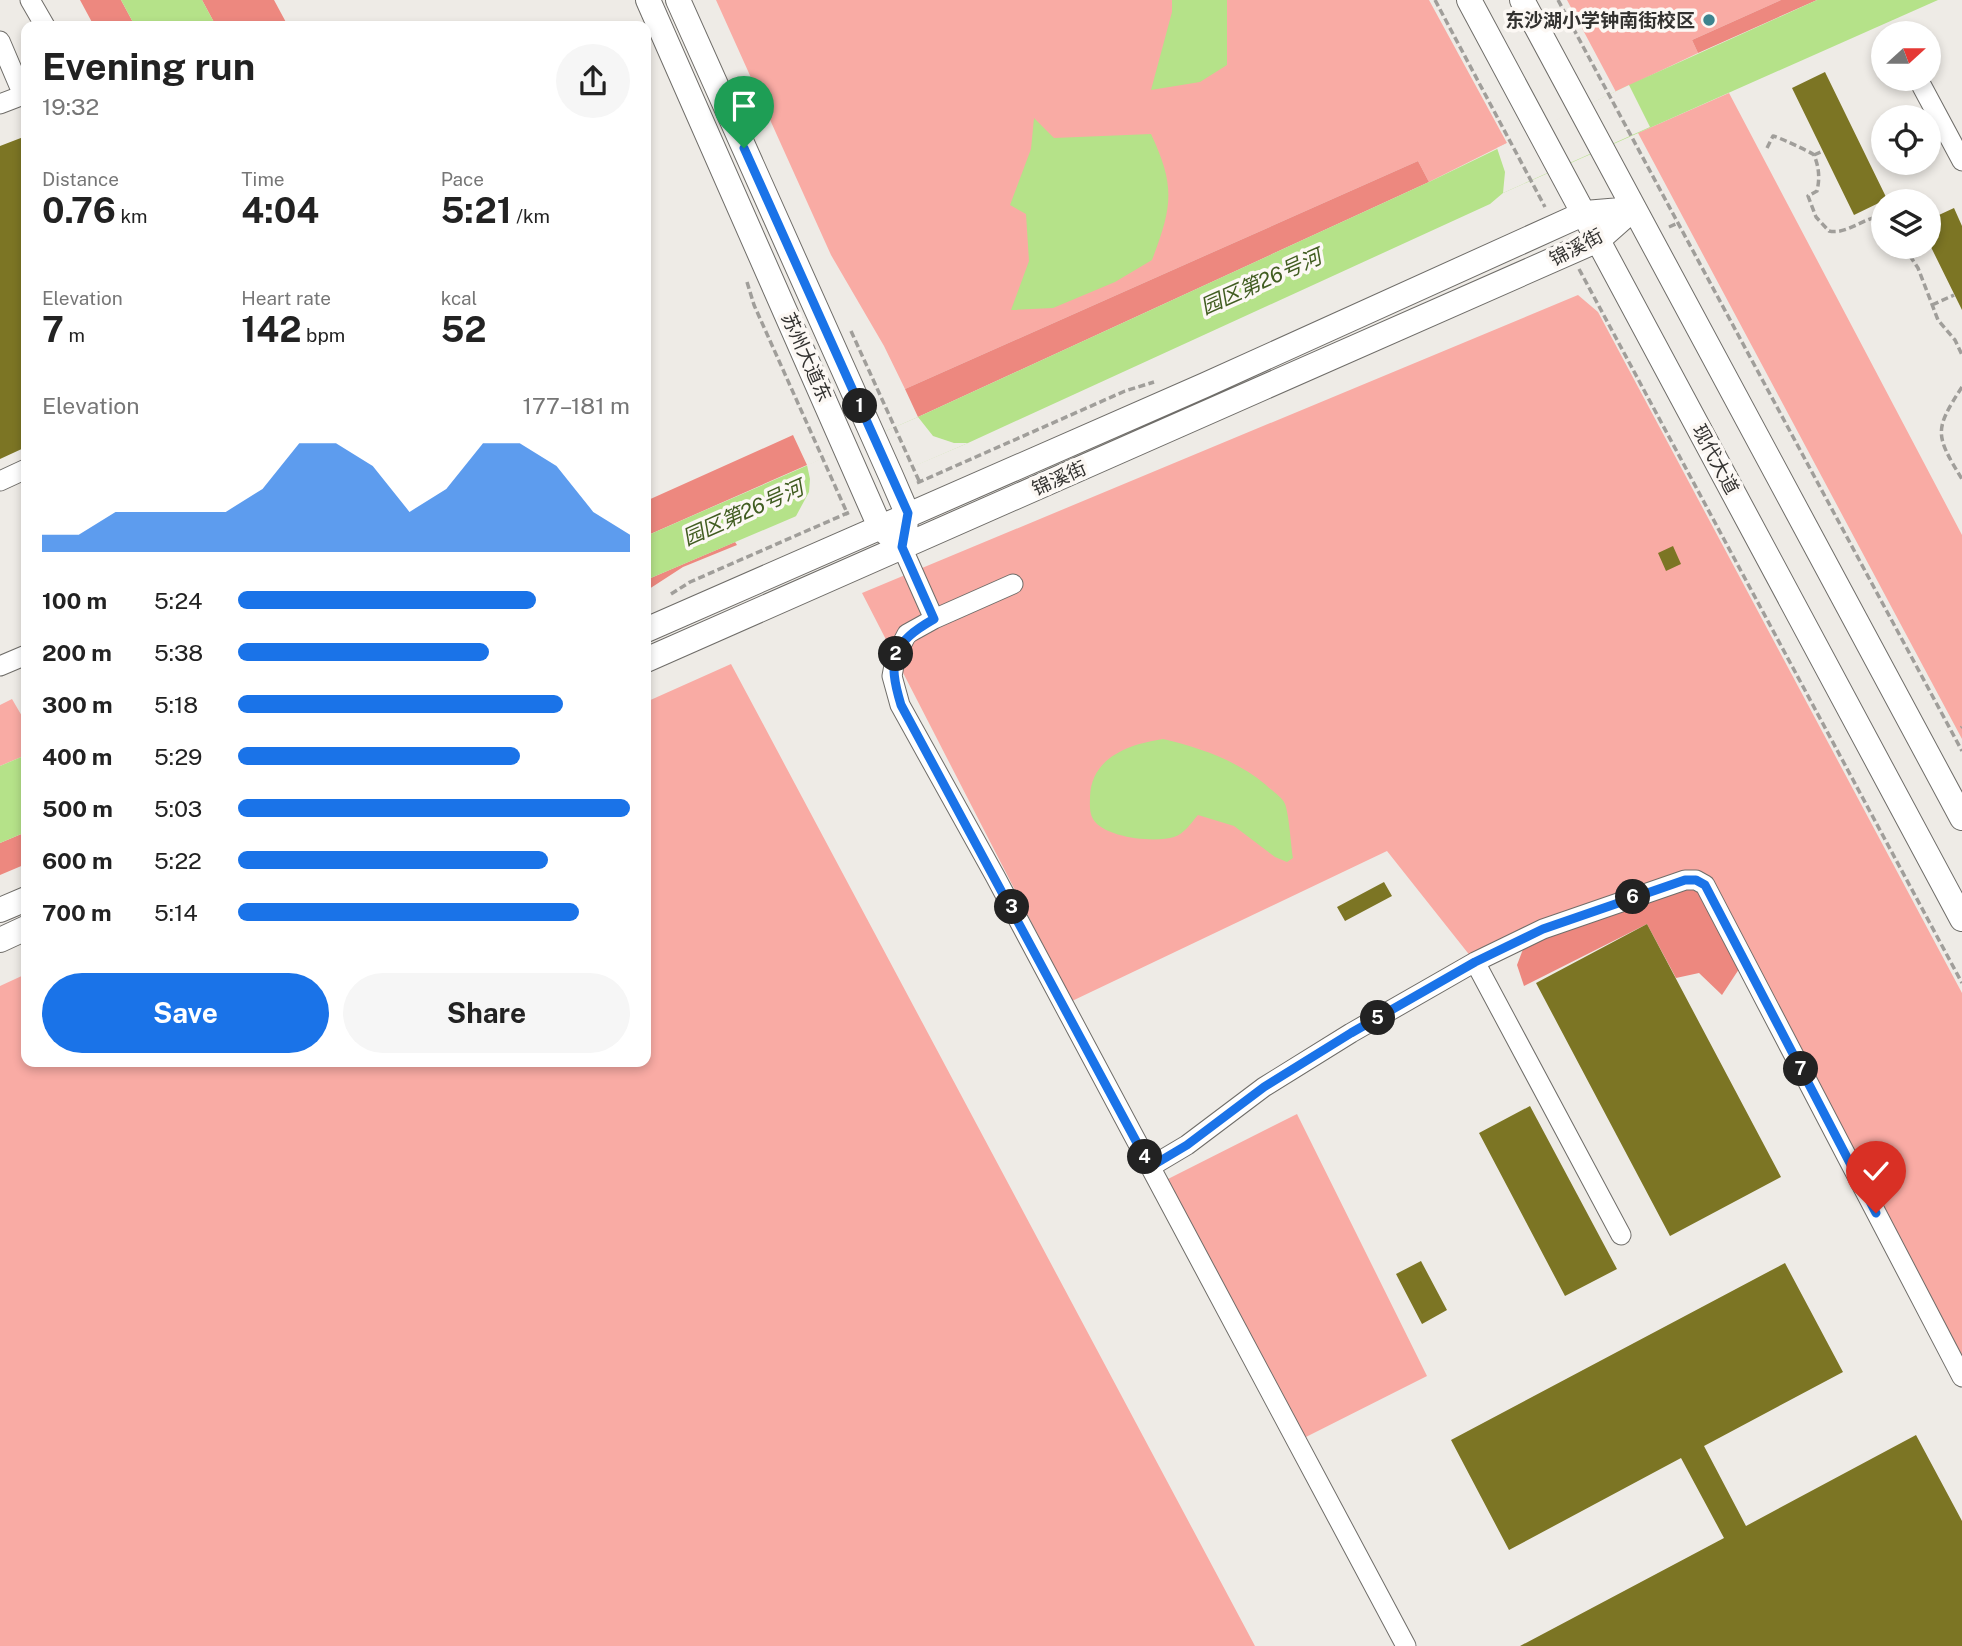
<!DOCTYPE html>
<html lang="en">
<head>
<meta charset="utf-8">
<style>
	:root { --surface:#fff; --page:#f6f6f6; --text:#222; --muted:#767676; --accent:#1a73e8 }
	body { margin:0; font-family:"Public Sans","Noto Sans SC",sans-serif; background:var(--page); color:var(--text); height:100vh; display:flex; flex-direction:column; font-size:26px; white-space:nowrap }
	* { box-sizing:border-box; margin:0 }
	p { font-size:23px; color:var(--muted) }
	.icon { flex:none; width:38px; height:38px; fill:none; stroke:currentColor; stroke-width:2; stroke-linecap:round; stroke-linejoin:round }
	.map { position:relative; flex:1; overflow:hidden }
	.drawer { position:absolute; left:21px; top:21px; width:630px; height:1046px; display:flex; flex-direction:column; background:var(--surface); border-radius:14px; box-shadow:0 4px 10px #0003 }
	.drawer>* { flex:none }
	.needle { width:46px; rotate:69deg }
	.tools { position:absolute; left:1871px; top:21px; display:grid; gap:14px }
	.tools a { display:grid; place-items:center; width:70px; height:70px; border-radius:50%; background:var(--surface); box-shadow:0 4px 10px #0003; font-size:35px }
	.pin { position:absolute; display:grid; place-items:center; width:60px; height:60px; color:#fff; margin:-72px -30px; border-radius:50% 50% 50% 0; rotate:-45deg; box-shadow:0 0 7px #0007 }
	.pin .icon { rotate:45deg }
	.km { position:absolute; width:35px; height:35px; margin:-18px; border-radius:50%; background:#222; color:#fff; font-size:19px; line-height:35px; text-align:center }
	.round { display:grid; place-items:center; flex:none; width:74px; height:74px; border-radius:37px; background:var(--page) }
	.head { display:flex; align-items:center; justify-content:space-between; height:119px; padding:0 21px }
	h1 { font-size:38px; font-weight:700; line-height:52px }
	.figures { display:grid; grid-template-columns:repeat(3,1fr); gap:10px; height:119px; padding:7px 21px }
	.figures div { display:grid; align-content:center }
	.figures b { font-size:35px; font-weight:700 }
	.figures small { font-size:19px; font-weight:400 }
	.figures p { font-size:19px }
	.chart { height:196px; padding:14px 21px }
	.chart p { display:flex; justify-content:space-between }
	.chart svg { width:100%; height:126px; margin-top:7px; fill:var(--accent); opacity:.7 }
	.primary-button { display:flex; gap:14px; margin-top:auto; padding:14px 21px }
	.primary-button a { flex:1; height:80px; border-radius:42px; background:var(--accent); color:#fff; font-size:28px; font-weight:700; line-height:80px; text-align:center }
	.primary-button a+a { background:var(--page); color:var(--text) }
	ul { padding:0 21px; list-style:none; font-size:23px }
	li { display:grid; grid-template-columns:112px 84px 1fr; align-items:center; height:52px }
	li i { height:18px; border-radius:9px; background:var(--accent) }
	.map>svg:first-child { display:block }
	.green { fill:#f9aba4 }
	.forest { fill:#ed887f }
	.water { fill:#b5e289 }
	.pier { fill:#eeebe6 }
	.building { fill:#7c7524 }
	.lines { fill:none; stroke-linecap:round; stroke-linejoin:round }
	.minor-casing { stroke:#6f6d69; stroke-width:21 }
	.major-casing { stroke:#6f6d69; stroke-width:26 }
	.path { stroke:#a09e9a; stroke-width:3.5; stroke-dasharray:7 3.5; stroke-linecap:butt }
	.minor { stroke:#fff; stroke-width:19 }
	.major { stroke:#fff; stroke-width:24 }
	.route-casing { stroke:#fff; stroke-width:14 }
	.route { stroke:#1a73e8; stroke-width:9 }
	.poi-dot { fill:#3d838e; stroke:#fcf8f4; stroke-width:2.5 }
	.labels { text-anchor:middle; stroke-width:7; stroke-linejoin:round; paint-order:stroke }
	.poi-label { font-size:19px; font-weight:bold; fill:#333230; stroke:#fcf8f4; text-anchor:end }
	.street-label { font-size:19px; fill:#333230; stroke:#fcf8f4 }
	.water-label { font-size:21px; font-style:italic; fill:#415d21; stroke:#fcf8f4 }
</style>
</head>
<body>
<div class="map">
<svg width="1962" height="1646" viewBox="0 0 1962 1646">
	<rect width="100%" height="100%" fill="#eeebe6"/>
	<path class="green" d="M716,0H1429L1507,143L1429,182L1418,161L905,389L884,346L831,255Z
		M1567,0H1781L1692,40L1698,53L1616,92Z
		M1729,93L1962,535V739L1638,133Z
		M1578,295L1598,312L1962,993V1383L1696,880L1475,962L1387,851L1072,1001L862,593Z
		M731,664L1255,1646H0V986L26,974V1062H646V702Z
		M12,699L26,723V755L0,766V705Z
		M1297,1114L1427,1376L1296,1442L1166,1180Z"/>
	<path class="forest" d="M80,0H121L135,26H94Z
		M202,0H274L288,26H216Z
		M1781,0H1817L1698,53L1692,40Z
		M1418,161L1429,182L918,417L905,389Z
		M793,435L807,465L646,536V501Z
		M735,542L737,545L683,567L646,591V580Z
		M26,832V864L0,875V843Z
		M1675,883L1703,894L1741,966L1722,995L1699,973L1676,978L1647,924L1524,986L1517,965L1528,936Z"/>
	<path class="water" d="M121,0H202L216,26H135Z
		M1172,0H1227V65L1200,82L1151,90L1172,12Z
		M1817,0H1938L1503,193L1490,204L968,443L646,580V536L918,417L1429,182L1629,85Z
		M1034,118L1054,138L1151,134C1176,187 1172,207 1152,260L1115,282L1053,308L1011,310L1029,261L1026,214L1010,205L1031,149Z
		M1163,739C1201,748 1236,760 1266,785C1272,791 1282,797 1285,804C1289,814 1291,846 1293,858L1287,862L1275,857L1234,826L1198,815C1191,823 1184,834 1174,837C1155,843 1104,838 1093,819C1089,812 1090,804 1090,797C1091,757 1130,744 1163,739Z
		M26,755V832L0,843V766Z"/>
	<path class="pier" d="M1629,85L1650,127L1503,193L1505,172L1497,148Z
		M918,417L933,436L954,443H968L795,518L809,492L810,479L807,465Z"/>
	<path class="building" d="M1825,72L1887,199L1854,215L1792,88Z
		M26,136V447L0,459V146Z
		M1954,208L1962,226V310L1928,241V220Z
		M1673,546L1681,564L1666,571L1658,553Z
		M1384,882L1392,896L1345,921L1337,907Z
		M1647,924L1781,1177L1670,1236L1536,983Z
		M1530,1106L1617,1269L1565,1296L1479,1133Z
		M1421,1261L1447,1310L1422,1324L1396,1274Z
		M1785,1263L1843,1372L1704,1446L1746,1526L1916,1435L1962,1521V1646H1520L1724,1538L1681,1458L1509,1550L1451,1440Z"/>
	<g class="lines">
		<defs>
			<path id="minor" d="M30,0L45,26
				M0,41L23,95
				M1918,79L1962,161
				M0,104L26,94
				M0,481L26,469
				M902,547L934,619
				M1013,584L934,619L907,634L896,655L892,676L900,705L995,876L1406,1646
				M0,666L26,655
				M1475,962L1621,1235
				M1150,1167L1187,1145L1264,1087L1351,1033L1475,962L1543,929L1685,880H1696L1705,885L1962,1377"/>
			<path id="major" d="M648,0L880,527L891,537
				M678,0L891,476L907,513L905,529
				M1469,0L1962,919
				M1522,0L1962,818
				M646,630L1205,385L1585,213L1633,209
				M646,660L1598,240L1633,209
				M0,910L26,899
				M0,940L26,928"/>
		</defs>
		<use href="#minor" class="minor-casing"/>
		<use href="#major" class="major-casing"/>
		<path class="path" d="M1435,0L1545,207
			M1558,0L1962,751
			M1767,148L1773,136C1776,136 1811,152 1814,155C1819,167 1820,178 1817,191L1808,196L1816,217L1829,231C1847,235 1864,217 1883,216
			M1814,155L1823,151
			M1669,227L1678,223
			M1904,247L1918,268L1938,320L1955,340L1962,355
			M1579,269L1962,983
			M747,282L754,305L848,515
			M1932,305L1954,295
			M851,331L920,483
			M1962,387C1934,430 1935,435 1962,479
			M917,483L1125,391L1154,382
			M671,594L690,582L852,511
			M1961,728L1962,727"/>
		<use href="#minor" class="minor"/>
		<use href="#major" class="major"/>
	</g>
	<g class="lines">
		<defs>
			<path id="route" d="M744,148L908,513L902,547L934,619C892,643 887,659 901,705L1150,1167L1187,1145L1264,1087L1351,1033L1475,962L1543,929L1685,880H1696L1705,885L1876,1213"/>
		</defs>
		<use href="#route" class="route-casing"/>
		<use href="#route" class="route"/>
	</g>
	<circle class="poi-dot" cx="1709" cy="20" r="7"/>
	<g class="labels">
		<g class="poi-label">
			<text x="1695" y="27">东沙湖小学钟南街校区</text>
		</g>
		<g class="street-label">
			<text transform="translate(1576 247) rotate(-28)" y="7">锦溪街</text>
			<text transform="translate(807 357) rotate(66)" y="7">苏州大道东</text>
			<text transform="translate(1716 459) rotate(62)" y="7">现代大道</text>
			<text transform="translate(1059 478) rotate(-24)" y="7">锦溪街</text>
		</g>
		<g class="water-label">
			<text transform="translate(1261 282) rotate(-24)" y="7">园区第26号河</text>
			<text transform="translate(743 513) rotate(-24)" y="7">园区第26号河</text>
		</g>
	</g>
</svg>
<div class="tools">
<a><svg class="needle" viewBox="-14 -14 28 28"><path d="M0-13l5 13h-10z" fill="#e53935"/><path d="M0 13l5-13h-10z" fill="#767676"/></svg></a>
<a><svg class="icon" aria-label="locate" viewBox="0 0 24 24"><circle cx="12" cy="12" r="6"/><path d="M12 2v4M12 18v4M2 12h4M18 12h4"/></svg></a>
<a><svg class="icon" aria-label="layers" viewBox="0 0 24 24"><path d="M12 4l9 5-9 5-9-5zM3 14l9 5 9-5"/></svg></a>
</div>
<div class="pin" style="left:744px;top:148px;background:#1e9e55"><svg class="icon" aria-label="arrive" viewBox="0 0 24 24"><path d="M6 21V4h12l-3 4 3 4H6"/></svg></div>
<div class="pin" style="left:1876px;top:1213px;background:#d93025"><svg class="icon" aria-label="check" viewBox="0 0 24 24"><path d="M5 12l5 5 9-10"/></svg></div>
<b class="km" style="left:860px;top:406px">1</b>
<b class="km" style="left:896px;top:654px">2</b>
<b class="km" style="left:1012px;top:907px">3</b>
<b class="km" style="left:1145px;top:1157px">4</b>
<b class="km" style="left:1378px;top:1018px">5</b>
<b class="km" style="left:1633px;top:897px">6</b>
<b class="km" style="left:1801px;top:1069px">7</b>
<section class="drawer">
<div class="head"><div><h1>Evening run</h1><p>19:32</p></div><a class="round"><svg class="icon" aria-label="share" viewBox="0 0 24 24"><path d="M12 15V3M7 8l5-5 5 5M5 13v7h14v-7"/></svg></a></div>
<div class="figures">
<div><p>Distance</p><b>0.76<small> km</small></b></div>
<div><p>Time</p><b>4:04</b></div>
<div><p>Pace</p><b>5:21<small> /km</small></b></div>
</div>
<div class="figures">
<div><p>Elevation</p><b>7<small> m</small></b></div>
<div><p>Heart rate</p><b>142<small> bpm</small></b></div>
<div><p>kcal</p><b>52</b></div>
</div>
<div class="chart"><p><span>Elevation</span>177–181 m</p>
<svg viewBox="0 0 160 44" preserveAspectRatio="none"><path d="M0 44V38L10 38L20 30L30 30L40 30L50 30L60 22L70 6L80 6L90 14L100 30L110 22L120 6L130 6L140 14L150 30L160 38V44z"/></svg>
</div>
<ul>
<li><b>100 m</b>5:24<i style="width:76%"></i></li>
<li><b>200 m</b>5:38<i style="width:64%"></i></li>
<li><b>300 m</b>5:18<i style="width:83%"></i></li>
<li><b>400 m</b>5:29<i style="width:72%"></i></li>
<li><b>500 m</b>5:03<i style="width:100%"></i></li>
<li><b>600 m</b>5:22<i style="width:79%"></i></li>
<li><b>700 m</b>5:14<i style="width:87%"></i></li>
</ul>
<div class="primary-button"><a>Save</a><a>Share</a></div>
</section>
</div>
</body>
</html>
